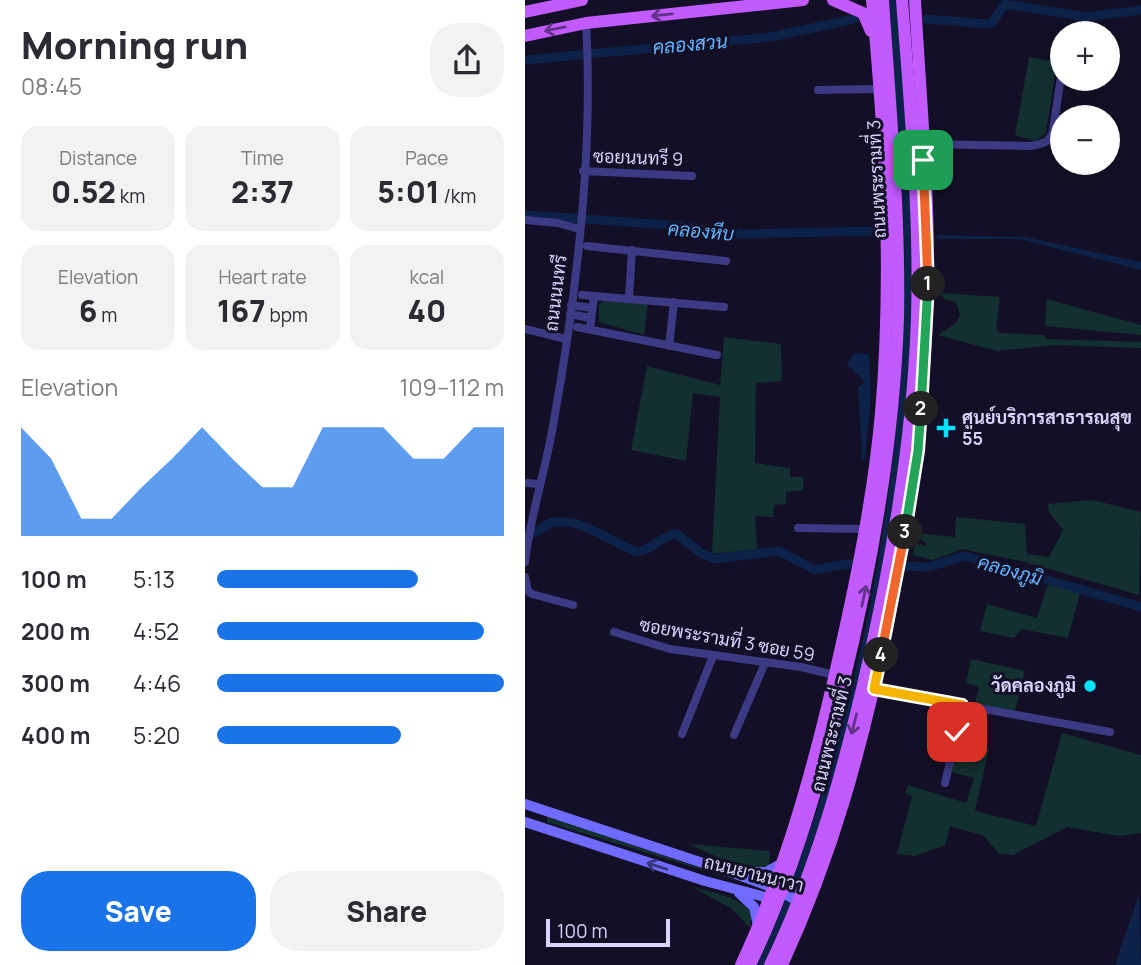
<!DOCTYPE html>
<html lang="en">
<head>
<meta charset="utf-8">
<style>
	:root { --surface:#fff; --page:#f2f2f3; --text:#2b2b33; --muted:#7c7c81; --accent:#1a73e8 }
	body { margin:0; font-family:Manrope,Sarabun,sans-serif; background:var(--page); color:var(--text); height:100vh; display:flex; flex-direction:column; font-size:26px; white-space:nowrap }
	* { box-sizing:border-box; margin:0 }
	p { font-size:23px; color:var(--muted) }
	.icon { flex:none; width:38px; height:38px; fill:none; stroke:currentColor; stroke-width:2; stroke-linecap:round; stroke-linejoin:round }
	.map { position:relative; flex:1; overflow:hidden }
	.panel { display:flex; flex-direction:column; background:var(--surface); width:525px }
	.panel>* { flex:none }
	.tools { position:absolute; left:525px; top:21px; display:grid; gap:14px }
	.tools a { display:grid; place-items:center; width:70px; height:70px; border-radius:50%; background:var(--surface); box-shadow:0 4px 18px #0003; font-size:35px }
	.scale { position:absolute; left:21px; bottom:18px; width:124px; box-sizing:border-box; padding-left:7px; border:4px solid #d9d4ff; border-top:0; font-size:19px; line-height:24px; white-space:nowrap; color:#d9d4ff; -webkit-text-stroke:5px #130f26; paint-order:stroke }
	.pin { position:absolute; display:grid; place-items:center; width:60px; height:60px; color:#fff; margin:-30px; border-radius:14px; box-shadow:0 4px 10px #0006 }
	.km { position:absolute; width:35px; height:35px; margin:-18px; border-radius:50%; background:#222; color:#fff; font-size:19px; line-height:35px; text-align:center }
	.round { display:grid; place-items:center; flex:none; width:74px; height:74px; border-radius:28px; background:var(--page) }
	.summary { display:flex; align-items:center; justify-content:space-between; height:119px; padding:0 21px }
	h1 { font-size:38px; font-weight:800; line-height:52px }
	.stats { display:grid; grid-template-columns:repeat(3,1fr); gap:10px; height:119px; padding:7px 21px }
	.stats div { display:grid; align-content:center; border-radius:18px; background:var(--page); text-align:center }
	.stats b { font-size:30px; font-weight:800 }
	.stats small { font-size:19px; font-weight:400 }
	.stats p { font-size:19px }
	.chart { height:196px; padding:14px 21px }
	.chart p { display:flex; justify-content:space-between }
	.chart svg { width:100%; height:126px; margin-top:7px; fill:var(--accent); opacity:.7 }
	.primary-button { display:flex; gap:14px; margin-top:auto; padding:14px 21px }
	.primary-button a { flex:1; height:80px; border-radius:28px; background:var(--accent); color:#fff; font-size:28px; font-weight:800; line-height:80px; text-align:center }
	.primary-button a+a { background:var(--page); color:var(--text) }
	ul { padding:0 21px; list-style:none; font-size:23px }
	li { display:grid; grid-template-columns:112px 84px 1fr; align-items:center; height:52px }
	li i { height:18px; border-radius:9px; background:var(--accent) }
	main { display:flex; flex:1; min-height:0 }
	.map>svg:first-child { display:block }
	.green { fill:#12302f }
	.water { fill:#0c2248 }
	.lines { fill:none; stroke-linecap:round; stroke-linejoin:round }
	.canal { stroke:#0c2248; stroke-width:9 }
	.street { stroke:#3d3a85; stroke-width:8 }
	.secondary { stroke:#6f6bff; stroke-width:10 }
	.primary { stroke:#c25bff; stroke-width:12 }
	.primary-bridge { stroke:#c25bff; stroke-width:12 }
	.oneway { stroke:#623188 }
	.oneway2 { stroke:#38347d }
	.split-1-casing { stroke:#fff; stroke-width:14 }
	.split-2-casing { stroke:#fff; stroke-width:14 }
	.split-3-casing { stroke:#fff; stroke-width:14 }
	.split-4-casing { stroke:#fff; stroke-width:14 }
	.split-5-casing { stroke:#fff; stroke-width:14 }
	.split-6-casing { stroke:#fff; stroke-width:14 }
	.split-1 { stroke:#f0652b; stroke-width:9 }
	.split-2 { stroke:#22a559; stroke-width:9 }
	.split-3 { stroke:#22a559; stroke-width:9 }
	.split-4 { stroke:#f0652b; stroke-width:9 }
	.split-5 { stroke:#f5b400; stroke-width:9 }
	.split-6 { stroke:#f5b400; stroke-width:9 }
	.poi-dot { fill:#00e5ff; stroke:#130f26; stroke-width:2.5 }
	.labels { text-anchor:middle; stroke-width:6; stroke-linejoin:round; paint-order:stroke }
	.street-label { font-size:18px; fill:#d9d4ff; stroke:#130f26 }
	.poi-label { font-size:18px; font-weight:bold; fill:#d9d4ff; stroke:#130f26; text-anchor:start }
	.water-label { font-size:19px; font-style:italic; fill:#62b6ff; stroke:#130f26 }
</style>
</head>
<body>
<main>
<section class="panel">
<div class="summary"><div><h1>Morning run</h1><p>08:45</p></div><a class="round"><svg class="icon" aria-label="share" viewBox="0 0 24 24"><path d="M12 15V3M7 8l5-5 5 5M5 13v7h14v-7"/></svg></a></div>
<div class="stats">
<div><p>Distance</p><b>0.52<small> km</small></b></div>
<div><p>Time</p><b>2:37</b></div>
<div><p>Pace</p><b>5:01<small> /km</small></b></div>
</div>
<div class="stats">
<div><p>Elevation</p><b>6<small> m</small></b></div>
<div><p>Heart rate</p><b>167<small> bpm</small></b></div>
<div><p>kcal</p><b>40</b></div>
</div>
<div class="chart"><p><span>Elevation</span>109–112 m</p>
<svg viewBox="0 0 160 44" preserveAspectRatio="none"><path d="M0 44V6L10 17L20 38L30 38L40 27L50 17L60 6L70 17L80 27L90 27L100 6L110 6L120 6L130 17L140 17L150 6L160 6V44z"/></svg>
</div>
<ul>
<li><b>100 m</b>5:13<i style="width:70%"></i></li>
<li><b>200 m</b>4:52<i style="width:93%"></i></li>
<li><b>300 m</b>4:46<i style="width:100%"></i></li>
<li><b>400 m</b>5:20<i style="width:64%"></i></li>
</ul>
<div class="primary-button"><a>Save</a><a>Share</a></div>
</section>
<div class="map">
<svg width="616" height="965" viewBox="0 0 616 965">
	<rect width="100%" height="100%" fill="#130f26"/>
	<path class="green" d="M504,57L532,62L521,133L511,141L490,135Z
		M415,293L475,297L471,330L476,333L519,335L521,339L616,342V348L529,345L472,351L413,335L431,323L435,315L431,302L419,299Z
		M522,299L616,325V335L520,326Z
		M78,301L123,303L119,335L74,322V304Z
		M199,337L256,344L257,381L231,383L230,463L265,468V477H278V490L261,492V504L249,505L248,517L230,516L232,549L187,554L195,397L168,393L161,461L106,450L122,366L195,385Z
		M567,500L616,512L614,595L500,562L437,549L408,560L388,555L390,543L400,546L402,543L391,537V533L430,537L431,517L500,524L502,554L524,557L538,530L524,512L523,504Z
		M523,584L555,593L543,638L496,629L489,638L455,631L462,604L512,618Z
		M446,659L500,671L490,711L450,704L454,687L441,683Z
		M537,733L616,755V833L594,836L542,827L488,855L474,854L459,836L425,826L420,845L390,856L372,854L387,796L380,794L383,785L441,803L449,778L426,772L433,742L464,749L450,811L511,826Z
		M22,816L213,881L22,822Z
		M164,844L245,851L244,865C220,875 186,853 164,844Z
		M167,887C189,893 210,895 227,912L225,928L207,909Z"/>
	<path class="water" d="M412,235L500,237L616,262V270L494,239H412Z
		M329,353L344,354L346,396L340,461L337,460L333,387L340,382L322,364Z
		M614,894L616,965H590Z"/>
	<g class="lines">
		<path class="canal" d="M402,19L461,24L467,23L480,4L560,17L616,10
			M0,60L246,37L329,19
			M0,215L145,225L219,234L351,231
			M0,535C12,535 18,524 29,522C56,517 88,544 112,552C127,551 136,535 152,534L177,554L190,559L254,551L290,570L323,564H338
			M370,566L404,567L439,556L616,607
			M237,965C334,748 383,497 384,259C384,173 372,86 369,0"/>
		<path class="street" d="M293,90L355,89
			M397,144L505,146C518,144 525,143 528,130L537,70
			M58,171L167,176
			M0,220L33,223L54,229
			M62,246L201,261
			M57,295L199,307
			M104,298L107,250
			M46,305L67,308
			M45,314L66,318
			M52,327L192,355
			M0,329L41,339
			M65,329L69,296
			M144,346L149,302
			M0,483L15,484
			M273,528L339,529
			M0,562C5,517 20,472 28,426C51,298 69,154 61,23
			M0,577L3,591L7,594L48,605
			M89,632L145,649L276,667L310,675
			M349,689L585,732
			M157,734L188,656
			M209,735L240,663
			M420,783L438,706"/>
		<path class="secondary" d="M0,804L208,873L249,888L280,905
			M0,822L180,881L251,900
			M214,872H241L259,862
			M214,893L229,907L233,926"/>
		<path class="primary" d="M308,0L338,13L346,31
			M0,12L57,0
			M0,36L61,23L278,0
			M216,965C259,873 286,777 309,678C329,591 348,502 356,413C368,275 360,138 347,0
			M257,965C308,854 336,751 361,632C385,516 401,399 403,280C404,187 395,93 390,0"/>
		<path class="primary-bridge" d="M225,965C267,878 295,783 317,689C347,567 369,443 373,318C375,212 365,106 358,0
			M245,965C292,868 319,768 343,663C369,549 388,435 392,318C395,212 385,105 377,0"/>
	</g>
	<defs><path id="oneway-shaft" d="M-6 0H5M1.5-3L5.5 0L1.5 3" fill="none" stroke-width="1.6" stroke-linecap="round" stroke-linejoin="round" transform="scale(1.75)"/></defs>
	<g class="oneway">
		<use href="#oneway-shaft" transform="translate(137 15) rotate(174)"/>
		<use href="#oneway-shaft" transform="translate(30 29) rotate(169)"/>
		<use href="#oneway-shaft" transform="translate(339 596) rotate(-78)"/>
		<use href="#oneway-shaft" transform="translate(329 724) rotate(104)"/>
	</g>
	<use class="oneway2" href="#oneway-shaft" transform="translate(132 866) rotate(-162)"/>
	<g class="lines">
		<defs>
			<path id="split-1" d="M398,160L403,284"/>
			<path id="split-2" d="M396,409L403,284"/>
			<path id="split-3" d="M380,532L393,451L396,409"/>
			<path id="split-4" d="M356,655L380,532"/>
			<path id="split-5" d="M356,655L349,689L437,705"/>
			<path id="split-6" d="M432,732L437,705"/>
		</defs>
		<use href="#split-1" class="split-1-casing"/>
		<use href="#split-2" class="split-2-casing"/>
		<use href="#split-3" class="split-3-casing"/>
		<use href="#split-4" class="split-4-casing"/>
		<use href="#split-5" class="split-5-casing"/>
		<use href="#split-6" class="split-6-casing"/>
		<use href="#split-1" class="split-1"/>
		<use href="#split-2" class="split-2"/>
		<use href="#split-3" class="split-3"/>
		<use href="#split-4" class="split-4"/>
		<use href="#split-5" class="split-5"/>
		<use href="#split-6" class="split-6"/>
	</g>
	<g class="poi-dot">
		<path d="M417.5 417.5h7v7h7v7h-7v7h-7v-7h-7v-7h7z"/>
		<circle cx="565" cy="686" r="7"/>
	</g>
	<g class="labels">
		<g class="street-label">
			<text transform="translate(113 158) rotate(2)" y="6">ซอยนนทรี 9</text>
			<text transform="translate(352 179) rotate(-93)" y="6">ถนนพระรามที่ 3</text>
			<text transform="translate(31 293) rotate(-83)" y="6">ถนนนนทรี</text>
			<text transform="translate(202 640) rotate(10)" y="6">ซอยพระรามที่ 3 ซอย 59</text>
			<text transform="translate(307 734) rotate(-76)" y="6">ถนนพระรามที่ 3</text>
			<text transform="translate(229 874) rotate(14)" y="6">ถนนยานนาวา</text>
		</g>
		<g class="poi-label">
			<text x="437" y="424">ศูนย์บริการสาธารณสุข<tspan x="437" dy="21">55</tspan></text>
			<text x="551" y="692" text-anchor="end">วัดคลองภูมิ</text>
		</g>
		<g class="water-label">
			<text transform="translate(165 44) rotate(-5)" y="7">คลองสวน</text>
			<text transform="translate(176 231) rotate(5)" y="7">คลองหีบ</text>
			<text transform="translate(485 570) rotate(16)" y="7">คลองภูมิ</text>
		</g>
	</g>
</svg>
<div class="tools">
<a>+</a>
<a>−</a>
</div>
<div class="scale">100 m</div>
<div class="pin" style="left:398px;top:160px;background:#1e9e55"><svg class="icon" aria-label="arrive" viewBox="0 0 24 24"><path d="M6 21V4h12l-3 4 3 4H6"/></svg></div>
<div class="pin" style="left:432px;top:732px;background:#d93025"><svg class="icon" aria-label="check" viewBox="0 0 24 24"><path d="M5 12l5 5 9-10"/></svg></div>
<b class="km" style="left:403px;top:284px">1</b>
<b class="km" style="left:396px;top:409px">2</b>
<b class="km" style="left:380px;top:532px">3</b>
<b class="km" style="left:356px;top:655px">4</b>
</div>
</main>
</body>
</html>
